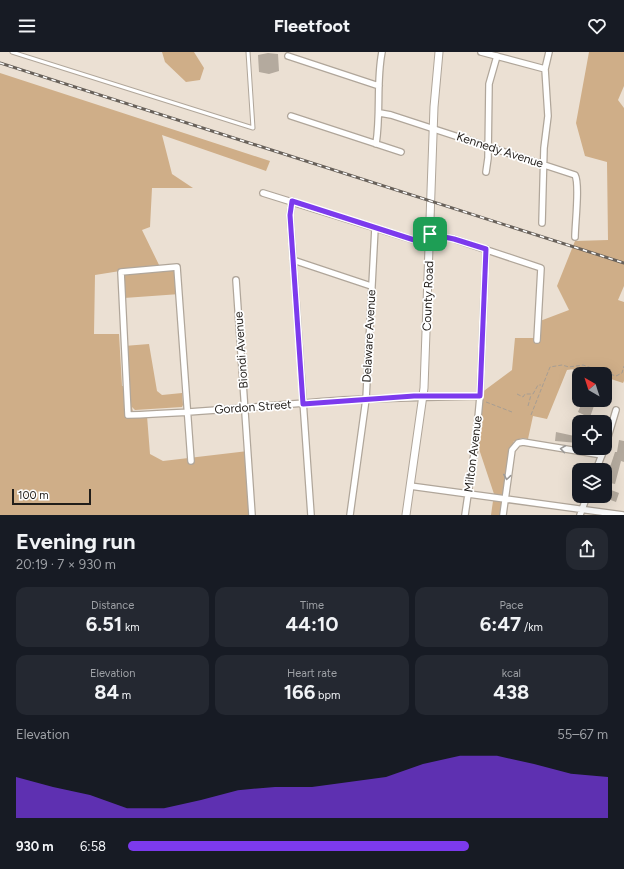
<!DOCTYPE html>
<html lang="en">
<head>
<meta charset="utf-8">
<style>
	:root { --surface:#171b24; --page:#242831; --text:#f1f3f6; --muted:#9ea1a6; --accent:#7c3aed }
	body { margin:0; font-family:Figtree,sans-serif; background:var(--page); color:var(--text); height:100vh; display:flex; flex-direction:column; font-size:15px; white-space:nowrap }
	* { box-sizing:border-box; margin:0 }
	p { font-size:13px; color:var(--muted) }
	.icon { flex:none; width:22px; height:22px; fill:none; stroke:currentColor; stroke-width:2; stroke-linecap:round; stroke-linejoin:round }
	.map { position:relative; height:463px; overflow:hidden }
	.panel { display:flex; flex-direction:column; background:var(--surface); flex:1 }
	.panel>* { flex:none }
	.needle { width:26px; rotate:321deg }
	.tools { position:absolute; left:572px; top:315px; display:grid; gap:8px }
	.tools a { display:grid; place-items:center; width:40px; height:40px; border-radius:8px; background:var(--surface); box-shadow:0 4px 16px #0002; font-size:20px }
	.scale { position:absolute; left:12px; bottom:10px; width:79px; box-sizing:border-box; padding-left:4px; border:2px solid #221e1a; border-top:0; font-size:11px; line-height:14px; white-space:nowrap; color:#221e1a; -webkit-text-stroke:3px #fff; paint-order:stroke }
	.pin { position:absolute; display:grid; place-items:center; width:34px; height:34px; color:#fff; margin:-17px; border-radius:8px; box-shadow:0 2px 6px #0006 }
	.round { display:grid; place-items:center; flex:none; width:42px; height:42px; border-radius:12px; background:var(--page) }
	.head { display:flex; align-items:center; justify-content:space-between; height:68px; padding:0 16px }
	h1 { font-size:22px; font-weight:700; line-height:30px }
	.stats { display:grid; grid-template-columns:repeat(3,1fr); gap:6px; height:68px; padding:4px 16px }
	.stats div { display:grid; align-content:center; border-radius:10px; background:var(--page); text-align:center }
	.stats b { font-size:20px; font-weight:700 }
	.stats small { font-size:11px; font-weight:400 }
	.stats p { font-size:11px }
	.chart { height:112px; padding:8px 16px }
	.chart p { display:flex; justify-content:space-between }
	.chart svg { width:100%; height:72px; margin-top:4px; fill:var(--accent); opacity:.7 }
	ul { padding:0 16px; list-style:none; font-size:13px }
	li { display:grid; grid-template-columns:64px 48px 1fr; align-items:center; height:30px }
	li i { height:10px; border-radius:5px; background:var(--accent) }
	header { display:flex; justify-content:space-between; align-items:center; height:52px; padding:0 16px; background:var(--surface); font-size:18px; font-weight:700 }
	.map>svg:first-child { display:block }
	.green { fill:#cfae88 }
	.building { fill:#b4aa9e }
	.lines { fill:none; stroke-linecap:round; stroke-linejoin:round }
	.service-casing { stroke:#b0a69a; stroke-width:5 }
	.minor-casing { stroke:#b0a69a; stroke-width:8 }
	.tertiary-casing { stroke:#b0a69a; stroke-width:9 }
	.path { stroke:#a69d93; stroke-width:1; stroke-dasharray:4 2; stroke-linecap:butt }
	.service { stroke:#fff; stroke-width:3 }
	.minor { stroke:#fff; stroke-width:5.5 }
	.tertiary { stroke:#fff; stroke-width:7 }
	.rail-casing { stroke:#68615a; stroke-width:3 }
	.rail { stroke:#fff; stroke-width:1.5; stroke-dasharray:4.5; stroke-linecap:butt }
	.oneway { stroke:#9c9a98 }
	.route-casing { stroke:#fff; stroke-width:8 }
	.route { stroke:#7c3aed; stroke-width:5 }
	.labels { text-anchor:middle; stroke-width:3.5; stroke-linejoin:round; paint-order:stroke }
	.street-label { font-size:12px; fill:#221e1a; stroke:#fff }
</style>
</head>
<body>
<header><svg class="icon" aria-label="menu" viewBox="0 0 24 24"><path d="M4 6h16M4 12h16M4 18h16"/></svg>Fleetfoot<svg class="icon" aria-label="heart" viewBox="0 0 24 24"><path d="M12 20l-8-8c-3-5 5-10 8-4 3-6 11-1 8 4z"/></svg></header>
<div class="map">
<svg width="624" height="463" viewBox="0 0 624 463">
	<rect width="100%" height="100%" fill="#ebe0d3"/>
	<path class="green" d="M162,0H194L204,16L200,28L186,30L165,10Z
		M589,0H624V34L618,48L624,56V234L618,248L624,250V329L623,331L605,325V322C592,322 579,315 567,318L547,367L533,364L528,387L522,386L513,390L516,391C509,414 507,439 506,463H491L494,442L477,391L481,341L512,318L515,286H539L540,269L569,258L557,234L575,189L608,188L607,110L585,104L576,71Z
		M0,21L270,109L266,119L162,83L172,122L193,136H152L150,175L142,178L161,217L179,216L180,242L124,246L120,219L95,223L94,282H119L122,334H127L124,294L149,292L157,339L162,343L182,341L183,353L182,355L135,358L132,355L134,365L147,364L150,402L163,409L248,399L252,463H0Z"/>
	<path class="building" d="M268,1L278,2L279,19L269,22L259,20L258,3Z
		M583,348L595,351L589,368L583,366L584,363L578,360Z
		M556,380L579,385L578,391L555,389Z
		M619,388L624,389V410L621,409L615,432L605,430L615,400H617Z
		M611,438L619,441L616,450L608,447Z"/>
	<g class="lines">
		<defs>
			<path id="service" d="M12,0L253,76L248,0"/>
			<path id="minor" d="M481,0L545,17
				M288,4L379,34
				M380,61L391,63L575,123C580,132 575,172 575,185
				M291,64L401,100
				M376,92C381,61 376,30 382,0
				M486,120L488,106L489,32L497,4
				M263,141L430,193
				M292,149L290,163L311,463
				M542,171L544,96L548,64L545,17L549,0
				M430,182L454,187L541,216L537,288
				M293,208L371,234
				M236,228L252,463
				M605,395L616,358
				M191,409L177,215L121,220L128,363C200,361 272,353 343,348C389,346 434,345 480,344
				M596,418L603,400
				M410,434L623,463
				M350,463L366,347L375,176
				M465,463L476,388L480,344L486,197
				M503,463L512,398L518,391L523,390L602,403
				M580,463L587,444"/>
			<path id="tertiary" d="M406,463L424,336L434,55L439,0"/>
		</defs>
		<use href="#service" class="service-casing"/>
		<use href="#minor" class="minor-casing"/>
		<use href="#tertiary" class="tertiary-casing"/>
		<path class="path" d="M517,342L523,345L525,342H533L538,333H541
			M486,350L512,360
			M528,354L531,343
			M531,363L550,315L562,313L569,315L583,313L616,324L622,321L624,314"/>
		<use href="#service" class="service"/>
		<use href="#minor" class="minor"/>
		<use href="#tertiary" class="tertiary"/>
		<defs>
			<path id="rail" d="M0,11L624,211"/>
		</defs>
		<use href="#rail" class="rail-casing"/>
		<use href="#rail" class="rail"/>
	</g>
	<defs><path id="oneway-chevron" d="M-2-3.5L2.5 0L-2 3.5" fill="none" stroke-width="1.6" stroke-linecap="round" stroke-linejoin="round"/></defs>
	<g class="oneway">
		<use href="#oneway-chevron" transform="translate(563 397) rotate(-172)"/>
		<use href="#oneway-chevron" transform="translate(507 425) rotate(99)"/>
	</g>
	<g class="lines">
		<defs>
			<path id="route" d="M292,149L430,193V182L454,187L486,197L480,344H414L303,352L290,163Z"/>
		</defs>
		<use href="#route" class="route-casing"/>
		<use href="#route" class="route"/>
	</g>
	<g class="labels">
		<g class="street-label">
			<text transform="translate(500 98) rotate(18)" y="4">Kennedy Avenue</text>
			<text transform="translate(428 244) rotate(-88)" y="4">County Road</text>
			<text transform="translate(369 284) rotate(-87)" y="4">Delaware Avenue</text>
			<text transform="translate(241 298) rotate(-94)" y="4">Biondi Avenue</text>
			<text transform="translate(253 355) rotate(-4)" y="4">Gordon Street</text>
			<text transform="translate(473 402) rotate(-83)" y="4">Milton Avenue</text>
		</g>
	</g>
</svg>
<div class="tools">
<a><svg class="needle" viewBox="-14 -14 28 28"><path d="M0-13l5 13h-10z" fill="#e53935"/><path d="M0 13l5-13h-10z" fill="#9ea1a6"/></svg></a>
<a><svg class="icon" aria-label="locate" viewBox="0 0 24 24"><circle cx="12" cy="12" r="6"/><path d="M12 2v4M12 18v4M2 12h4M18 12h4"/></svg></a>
<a><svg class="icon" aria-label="layers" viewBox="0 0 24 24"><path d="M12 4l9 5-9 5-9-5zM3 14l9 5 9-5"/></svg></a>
</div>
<div class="scale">100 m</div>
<div class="pin" style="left:430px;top:182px;background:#1e9e55"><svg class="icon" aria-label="arrive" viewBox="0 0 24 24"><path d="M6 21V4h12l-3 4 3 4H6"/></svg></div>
</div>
<section class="panel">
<div class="head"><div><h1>Evening run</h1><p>20:19 · 7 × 930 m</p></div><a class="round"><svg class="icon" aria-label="share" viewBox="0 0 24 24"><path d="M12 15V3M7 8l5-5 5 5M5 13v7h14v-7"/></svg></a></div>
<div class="stats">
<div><p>Distance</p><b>6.51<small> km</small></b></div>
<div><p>Time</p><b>44:10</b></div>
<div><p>Pace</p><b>6:47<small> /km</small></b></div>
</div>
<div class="stats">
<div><p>Elevation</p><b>84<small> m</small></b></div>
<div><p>Heart rate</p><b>166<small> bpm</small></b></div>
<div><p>kcal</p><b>438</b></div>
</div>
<div class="chart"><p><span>Elevation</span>55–67 m</p>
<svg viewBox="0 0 160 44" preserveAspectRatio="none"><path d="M0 44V19L10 25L20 30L30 38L40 38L50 33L60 27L70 25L80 25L90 22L100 19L110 11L120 6L130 6L140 11L150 17L160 19V44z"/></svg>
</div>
<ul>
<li><b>930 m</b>6:58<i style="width:71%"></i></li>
</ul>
</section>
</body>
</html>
